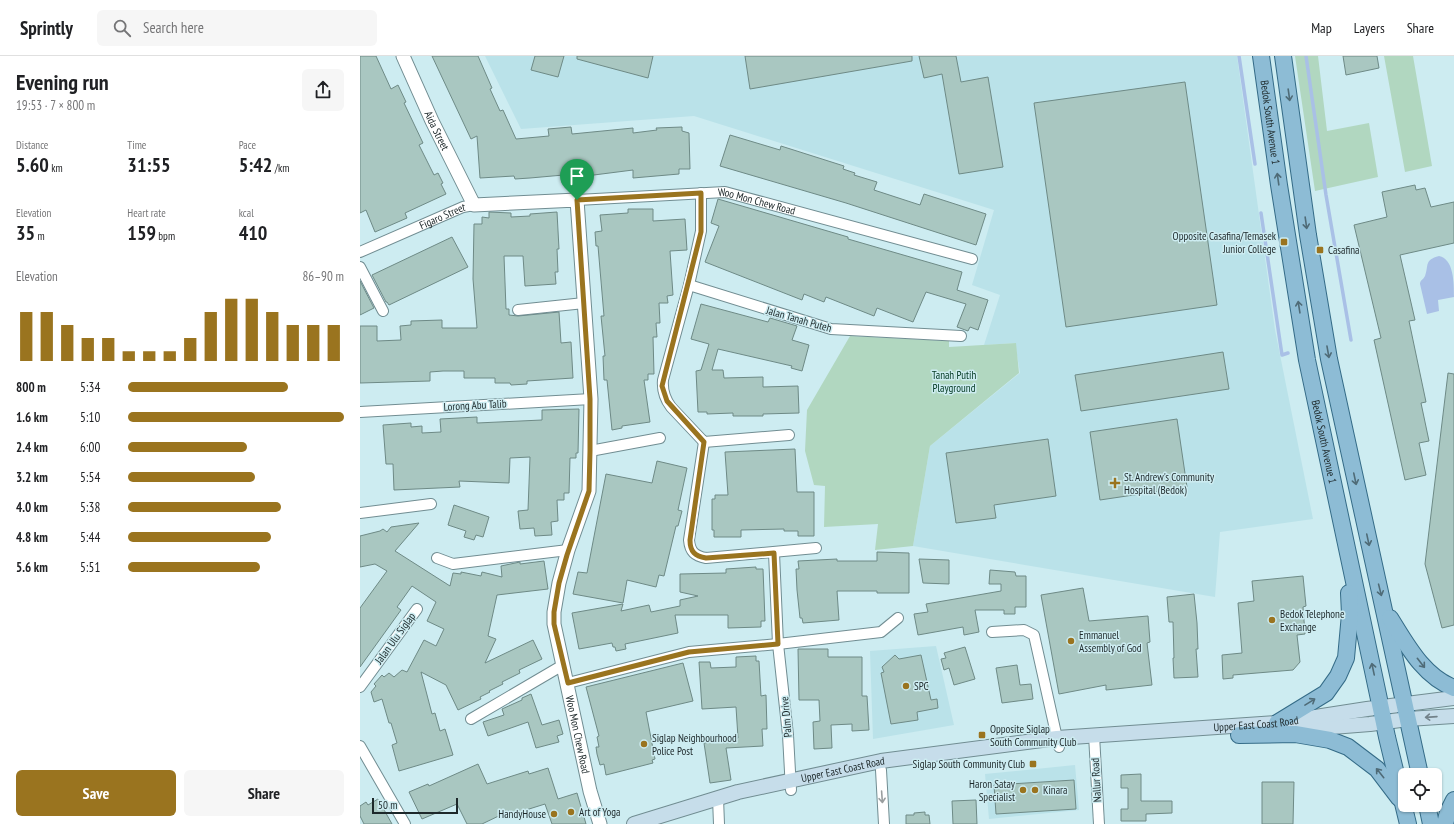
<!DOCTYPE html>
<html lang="en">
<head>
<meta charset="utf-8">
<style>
	:root { --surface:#fff; --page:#f6f6f6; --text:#202124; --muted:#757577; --line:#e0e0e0; --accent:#9a741f }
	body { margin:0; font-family:"PT Sans Narrow",sans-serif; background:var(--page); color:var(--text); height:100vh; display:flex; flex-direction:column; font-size:15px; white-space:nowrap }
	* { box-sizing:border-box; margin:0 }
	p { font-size:13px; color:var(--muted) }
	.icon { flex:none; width:22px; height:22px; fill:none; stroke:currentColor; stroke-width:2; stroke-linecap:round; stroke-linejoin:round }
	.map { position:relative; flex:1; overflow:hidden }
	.panel { display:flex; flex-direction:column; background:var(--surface); width:360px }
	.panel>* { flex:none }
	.controls { position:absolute; left:1038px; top:712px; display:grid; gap:8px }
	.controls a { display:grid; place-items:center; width:44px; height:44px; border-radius:6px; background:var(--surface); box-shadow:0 1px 3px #0004; font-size:20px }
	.scale { position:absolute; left:12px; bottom:10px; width:86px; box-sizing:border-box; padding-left:4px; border:2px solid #1d282a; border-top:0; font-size:11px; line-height:14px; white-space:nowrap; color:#1d282a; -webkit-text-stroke:3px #cdecf1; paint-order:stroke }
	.pin { position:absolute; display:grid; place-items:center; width:34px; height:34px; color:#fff; margin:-41px -17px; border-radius:50% 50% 50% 0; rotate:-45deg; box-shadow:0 0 4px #0007 }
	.pin .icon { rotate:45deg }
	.round { display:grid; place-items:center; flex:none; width:42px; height:42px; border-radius:6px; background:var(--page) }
	.overview { display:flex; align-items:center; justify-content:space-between; height:68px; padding:0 16px }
	h1 { font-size:22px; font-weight:700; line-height:30px }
	.metrics { display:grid; grid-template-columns:repeat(3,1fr); gap:6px; height:68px; padding:4px 16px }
	.metrics div { display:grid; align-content:center }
	.metrics b { font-size:20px; font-weight:700 }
	.metrics small { font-size:11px; font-weight:400 }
	.metrics p { font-size:11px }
	.chart { height:112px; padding:8px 16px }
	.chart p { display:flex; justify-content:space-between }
	.chart svg { width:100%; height:72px; margin-top:4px; stroke:var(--accent); stroke-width:6 }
	.button { display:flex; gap:8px; margin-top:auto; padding:8px 16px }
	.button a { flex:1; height:46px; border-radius:6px; background:var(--accent); color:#fff; font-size:16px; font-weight:700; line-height:46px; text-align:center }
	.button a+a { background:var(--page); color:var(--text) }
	ul { padding:0 16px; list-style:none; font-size:13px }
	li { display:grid; grid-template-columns:64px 48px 1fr; align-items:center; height:30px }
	li i { height:10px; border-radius:5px; background:var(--accent) }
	header { display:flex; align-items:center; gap:24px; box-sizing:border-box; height:56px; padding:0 20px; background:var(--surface); border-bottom:1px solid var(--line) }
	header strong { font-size:19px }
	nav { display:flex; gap:22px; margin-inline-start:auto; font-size:14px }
	.search { width:280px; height:36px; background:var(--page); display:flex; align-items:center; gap:10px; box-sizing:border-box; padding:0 14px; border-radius:6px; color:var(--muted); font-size:15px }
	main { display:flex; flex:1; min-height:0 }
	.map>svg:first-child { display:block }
	.built { fill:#bae2e9 }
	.green { fill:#b1d7c0 }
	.water { fill:#a9c0e6 }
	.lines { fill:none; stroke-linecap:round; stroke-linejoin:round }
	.stream { stroke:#a9c0e6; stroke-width:3.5 }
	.building { fill:#a9c7c1; stroke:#6e8a86 }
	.minor-casing { stroke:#718d92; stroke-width:12 }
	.tertiary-casing { stroke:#718d92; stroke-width:15 }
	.secondary-casing { stroke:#718d92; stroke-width:16 }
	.primary-casing { stroke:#346b87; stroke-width:18 }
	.minor { stroke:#fff; stroke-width:10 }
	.tertiary { stroke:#fff; stroke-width:13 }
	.secondary { stroke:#c6ddea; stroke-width:14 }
	.primary { stroke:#8dbcd5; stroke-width:16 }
	.oneway { stroke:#4f6b77 }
	.oneway2 { stroke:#72828a }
	.oneway3 { stroke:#999e9f }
	.route-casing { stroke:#fff; stroke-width:8 }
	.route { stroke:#9a741f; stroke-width:5 }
	.poi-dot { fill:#9a741f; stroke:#cdecf1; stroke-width:1.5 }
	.labels { text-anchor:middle; stroke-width:3; stroke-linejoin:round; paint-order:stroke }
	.street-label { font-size:11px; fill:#1d282a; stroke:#cdecf1 }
	.poi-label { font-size:11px; fill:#1d282a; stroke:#cdecf1; text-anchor:start }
	.park-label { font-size:11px; fill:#00371f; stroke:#cdecf1 }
</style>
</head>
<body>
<header>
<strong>Sprintly</strong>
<div class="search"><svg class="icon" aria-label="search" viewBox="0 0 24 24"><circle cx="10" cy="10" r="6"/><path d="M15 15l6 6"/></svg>Search here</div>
<nav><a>Map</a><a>Layers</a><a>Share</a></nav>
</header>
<main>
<section class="panel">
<div class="overview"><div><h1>Evening run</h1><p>19:53 · 7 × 800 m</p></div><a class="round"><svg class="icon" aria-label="share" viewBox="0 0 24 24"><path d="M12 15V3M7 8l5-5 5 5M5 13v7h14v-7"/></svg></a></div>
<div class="metrics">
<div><p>Distance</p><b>5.60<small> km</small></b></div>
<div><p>Time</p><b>31:55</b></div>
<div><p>Pace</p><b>5:42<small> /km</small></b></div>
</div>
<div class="metrics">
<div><p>Elevation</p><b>35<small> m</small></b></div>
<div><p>Heart rate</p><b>159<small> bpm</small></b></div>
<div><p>kcal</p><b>410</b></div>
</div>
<div class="chart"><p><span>Elevation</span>86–90 m</p>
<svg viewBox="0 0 160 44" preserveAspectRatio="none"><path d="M5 44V14M15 44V14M25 44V22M35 44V30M45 44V30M55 44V38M65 44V38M75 44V38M85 44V30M95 44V14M105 44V6M115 44V6M125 44V14M135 44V22M145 44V22M155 44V22"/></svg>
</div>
<ul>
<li><b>800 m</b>5:34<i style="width:74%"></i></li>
<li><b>1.6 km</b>5:10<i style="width:100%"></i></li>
<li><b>2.4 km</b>6:00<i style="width:55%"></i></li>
<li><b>3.2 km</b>5:54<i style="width:59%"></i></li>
<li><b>4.0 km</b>5:38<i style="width:71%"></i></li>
<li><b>4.8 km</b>5:44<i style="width:66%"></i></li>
<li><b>5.6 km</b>5:51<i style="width:61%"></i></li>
</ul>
<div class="button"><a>Save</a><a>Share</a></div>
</section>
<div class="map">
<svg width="1094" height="768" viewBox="0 0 1094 768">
	<rect width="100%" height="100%" fill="#cdecf1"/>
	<path class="built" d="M125,0H877L915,274L953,463L860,476L855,541L553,490L570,390L660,317L655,287L624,289L640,239L612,229L634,154L334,60L161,73Z
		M576,590L594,669L513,683L510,595Z
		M715,709L719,754L629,763L625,718Z"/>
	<path class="green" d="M935,0H958L967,75L1009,67L1018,121L955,135Z
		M1024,0H1053L1072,110L1045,116Z
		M490,280L589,285V291L656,287L659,317L570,390L553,490L515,494L518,468L464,471L465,430L454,429L445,395L447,354Z"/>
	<path class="water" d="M1079,200C1094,203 1094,227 1094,241L1078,244L1079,255L1067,258L1060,228C1060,224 1063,224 1065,220C1069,209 1064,204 1079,200Z"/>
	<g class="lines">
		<path class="stream" d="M879,0L895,108
			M946,0L966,139L991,284
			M901,157L922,299L928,297"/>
	</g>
	<path class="building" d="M0,0H16L31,33L38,29L46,46L44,47L63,87L59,89L74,119L78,117L83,127L81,128L86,138L45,157L47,162L15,176L6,154L0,157Z
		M72,0H118L132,32L130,33L140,55L143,54L156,83L189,80L188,73L211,71L212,78L273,72V77L297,74L296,72L322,71V75L329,77L330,113H319V118L273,122V114L226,120V117L170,122L155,123L154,120L120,122L117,80L111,83Z
		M175,0H204L198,21L171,14Z
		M217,0H293L288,22L217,3Z
		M385,0H552V5L390,33Z
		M559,0H596L601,26L628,21L643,111L599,118L582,18L564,22Z
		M983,0H1017L1019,12L986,19Z
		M825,26L857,249L706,271L674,47Z
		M370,79L420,94L421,90L484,110L483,113L495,117L494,119L517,126L514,134L560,149L564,138L626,158L616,189L486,147L360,110Z
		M1055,129L1056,134L1065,132L1071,151L1094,146V187L1040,199L1055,264L1049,265L1066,346L1061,347L1069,385L1059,387L1066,419L1045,424L1014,284L1021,282L994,169L1027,161L1022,136Z
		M358,143L488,181V183L602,216L597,234L628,244L618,274L610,271L608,275L597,271L606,248L566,236L553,266L517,252L514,260L466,241L464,246L444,238L442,244L345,206L359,170L351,167Z
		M268,153H293V165L325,163L327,194L310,195L313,239L307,240L308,247H299L300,267H296L297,281H293L294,318H288V324H284L290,366L262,370V372L252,374L247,324H244L243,300H245L241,260H244L238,190H236L235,176L242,175L240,159L268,157Z
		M129,156L151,157V161L170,160V158L197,156L199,193H197L198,216H195L196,228L165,230L163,200H144L146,253H149V259L158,260L199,256L201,287L211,286L213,322L167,325V328L151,329L150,327H135V322H104V315H83L70,316V325L0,327V270H17V285L41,284L40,270L51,269V265L82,264V272H117L113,223L114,168H122V161L129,162Z
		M92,181L108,211L29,249L27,246H26L12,219Z
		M0,225L14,252L0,259Z
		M341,248L408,266L410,262L437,270L432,284L449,289L442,315L431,312L432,310L358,293L352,314H363L364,322L403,321V331L438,330L439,357L403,358V360H373V357L347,358V356H338L336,315L341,314L349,288L331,283Z
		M863,296L869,333L721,355L715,319Z
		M1088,317L1094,318V569L1082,572L1065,508Z
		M219,353L218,397H216V402H210L209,437H204V444H197L198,465L191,466L192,479L175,480L174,472L160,473L158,455L168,454L170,401L150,402L149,427L99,425L100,431L34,434L33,408H26L23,369L51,367V371L62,370V377L81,376L80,363L117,361V367L182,364V354Z
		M817,363L827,431L740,444L730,376Z
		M688,383L696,440L634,449L636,462L596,467L586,397Z
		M435,393L437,436H454V480H438V475H424V473L381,474V481H354V474H352V443H355V439H368L365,396Z
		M297,405L327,412L318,454L322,455L318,470H316L304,520L299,519L296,531L267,524L263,547L213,538L218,516L227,517L246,418L292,427Z
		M94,449L129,461L123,481L116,479L114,484L104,481L106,475L88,469Z
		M59,467L35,495L90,530L93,517L101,518V516L121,520L122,516L142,521L141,510L160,506V508L184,505L188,533L137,539L128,580L136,583L125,607L173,584L182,603L159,614L160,617L142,626L143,628L129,635L130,636L120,641L121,643L98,654L86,629L61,616L72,658L75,657L80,675L85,673L93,699L39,715L32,689L37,687L31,667H29L22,643L14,646L11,636L16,630L14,628L22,619L24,621L29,617L34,621L42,614L47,616L64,584L76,590L84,573L67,565L76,546L52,530L37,551L41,554L0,611V552L27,515L15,508L0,511V480L20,475L23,473L27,476L31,471Z
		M517,496L549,497V537H517V535H477L479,564L443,567L442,562H440L437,534L436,513H439L438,505L477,503V505H517Z
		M559,503L589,504V528L563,527Z
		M396,511V513H403L405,565H401V571L368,572V559H315L318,577L265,588L266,593L256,595L255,591H253L252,587L219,593L212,557L263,548L261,555L289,549L291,556L320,550V544L338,540L320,536V518L366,517V513Z
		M630,514L655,516L656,520H666V551H655V558H644V554H615L619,576L604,579L603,571L558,579L554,558L568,556L566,548L641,535V528H629Z
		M943,520L946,550L943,551L945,578L937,579L940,606L933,614L873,619V622L863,623L862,599L882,597L878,547L894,545L892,525Z
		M723,532L729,565L788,560L790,586L787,587L792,629L746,634V629L699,638L681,539Z
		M834,538L837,567L838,593H836L838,621L814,622L813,602H814L813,566H809L807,541Z
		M605,591L615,623L594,629L589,612L584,614L581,603L586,602L584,597Z
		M438,593H468V601H502V640H507L509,674L492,675V668L471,669L472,692L454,693L453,666L460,665L459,644H439Z
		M535,599L539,603L561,599L571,644L577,643L578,652L557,656L558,664L531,668L521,617L524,616L522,611Z
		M396,600V605H399L401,640L406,639L407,673H402L403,690L366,692L371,724L350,727L344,687L378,682L376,651L342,653L339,606H350L351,612L376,611V601Z
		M323,607L333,645L286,656L295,703L292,704L293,707L246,719L244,708L240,709L237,698L236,691H239L237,681L239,680L226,631Z
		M657,609L660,629L671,628L673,643L642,647L636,612Z
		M171,638L182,669L199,664L203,678L197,680L199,686L176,692L168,666L128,680L123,666L144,659L142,653L162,644V642Z
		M118,708L127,728L168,715L169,718L188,712L198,743L217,737L226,768H192L185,748L150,759L149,755L122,768H107L97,748L62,763L49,736L68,728L69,730Z
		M781,718V745H812V757L786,758V765H761V753H768V732H761V719Z
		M714,724L716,753L636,758L634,729Z
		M902,726H934L933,768H902Z
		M18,743L32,768H4L0,760V750L6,746L8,749Z
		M616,744L617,768H593L592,745Z
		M565,756V759H569L570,768H546V759H554V757Z"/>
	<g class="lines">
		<defs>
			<g id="minor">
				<path d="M341,137V175L329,229L303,324C302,335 305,343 311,351L344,386L429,379"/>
				<path id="s1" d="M217,144L365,136L612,203"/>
				<path id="s2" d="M0,196L103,151L114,149"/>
				<path d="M0,211L23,255"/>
				<path d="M329,229L471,273L601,280"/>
				<path d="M158,254L224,247"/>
				<path d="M0,356L231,343"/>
				<path d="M344,386L329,484C330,496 335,500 346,502L456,492"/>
				<path d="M230,395L300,382"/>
				<path d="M0,457L71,448"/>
				<path d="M414,497L418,588L428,679L431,734"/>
				<path d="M77,502L93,508L208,494"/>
				<path d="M632,576L664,574L674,579L699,691"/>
				<path d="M208,627L329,596L418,588L521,576L538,562"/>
				<path d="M0,631L57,553"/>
				<path d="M111,663L203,609"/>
				<path d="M734,679L739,768"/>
				<path d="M0,690L45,768"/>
				<path d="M521,714L524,768"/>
				<path d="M358,742L359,768"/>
			</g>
			<g id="tertiary">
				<path id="s3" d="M43,0L72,65L114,149L217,144L231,343L229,435L208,494L199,527L194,556V568L230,735L240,768"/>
			</g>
			<g id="secondary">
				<path d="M934,674L1010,668L1048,663L1094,660"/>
				<path id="s4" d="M274,768L378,736L521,705L697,682L917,667L1007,653L1094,642"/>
			</g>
			<g id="primary">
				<path id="s5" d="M901,0L919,129L947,304L1027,681L1048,768"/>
				<path d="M923,0L948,179L969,303L1060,719"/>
				<path d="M1030,562C1047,589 1063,620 1094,632"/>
				<path d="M917,667L966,637L978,620L986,602L990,558L989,537"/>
				<path d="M879,679L935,678L970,684L988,691L1017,713L1039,742"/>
				<path d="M1067,749L1071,768"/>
				<path d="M1085,768L1088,756L1094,744"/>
			</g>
		</defs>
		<use href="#minor" class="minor-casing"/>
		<use href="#tertiary" class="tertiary-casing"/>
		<use href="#secondary" class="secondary-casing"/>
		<use href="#primary" class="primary-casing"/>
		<use href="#minor" class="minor"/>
		<use href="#tertiary" class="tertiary"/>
		<use href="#secondary" class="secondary"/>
		<use href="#primary" class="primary"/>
	</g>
	<defs><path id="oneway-shaft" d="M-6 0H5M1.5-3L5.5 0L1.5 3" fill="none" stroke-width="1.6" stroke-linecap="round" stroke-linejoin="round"/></defs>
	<g class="oneway">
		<use href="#oneway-shaft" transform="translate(929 39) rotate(82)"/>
		<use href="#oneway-shaft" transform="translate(918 123) rotate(-98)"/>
		<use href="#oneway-shaft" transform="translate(946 167) rotate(82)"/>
		<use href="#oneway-shaft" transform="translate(939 251) rotate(-99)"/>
		<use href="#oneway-shaft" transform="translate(968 296) rotate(80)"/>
		<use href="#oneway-shaft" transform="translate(995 423) rotate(78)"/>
		<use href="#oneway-shaft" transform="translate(1008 484) rotate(78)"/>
		<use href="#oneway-shaft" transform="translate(1020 534) rotate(76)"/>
		<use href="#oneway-shaft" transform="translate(1061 607) rotate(52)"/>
		<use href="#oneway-shaft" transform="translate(1013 613) rotate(-102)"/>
		<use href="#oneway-shaft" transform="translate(950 646) rotate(-32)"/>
		<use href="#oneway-shaft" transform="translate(1020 717) rotate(-129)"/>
	</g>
	<use class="oneway2" href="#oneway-shaft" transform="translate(1071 661) rotate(176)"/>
	<use class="oneway3" href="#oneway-shaft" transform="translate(522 741) rotate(86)"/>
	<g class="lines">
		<defs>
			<path id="route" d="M341,137V176L302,330L307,345L344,386L330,484C330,496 335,500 346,502L414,497L418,588L329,596L208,627L194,568V556L199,527L207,499L229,435L230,395V343L217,144Z"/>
		</defs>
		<use href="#route" class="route-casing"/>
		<use href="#route" class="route"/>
	</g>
	<g class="poi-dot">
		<rect x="920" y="182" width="8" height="8" rx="2"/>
		<rect x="956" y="190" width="8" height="8" rx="2"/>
		<path d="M753 421h4v4h4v4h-4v4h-4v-4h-4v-4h4z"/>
		<circle cx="912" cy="564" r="4"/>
		<circle cx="711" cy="585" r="4"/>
		<circle cx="546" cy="630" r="4"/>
		<rect x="618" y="675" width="8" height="8" rx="2"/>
		<circle cx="284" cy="688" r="4"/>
		<rect x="669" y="704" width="8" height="8" rx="2"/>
		<circle cx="663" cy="734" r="4"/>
		<circle cx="675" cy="734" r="4"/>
		<circle cx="211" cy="756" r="4"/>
		<circle cx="194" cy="758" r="4"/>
	</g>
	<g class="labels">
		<g class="street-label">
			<text dy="4" stroke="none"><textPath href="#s5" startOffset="67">Bedok South Avenue 1</textPath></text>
			<text dy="4" stroke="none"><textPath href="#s3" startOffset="82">Aida Street</textPath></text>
			<text dy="4" stroke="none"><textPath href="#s1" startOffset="181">Woo Mon Chew Road</textPath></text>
			<text dy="4" stroke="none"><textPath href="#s2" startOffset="90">Figaro Street</textPath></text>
			<text transform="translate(439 263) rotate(16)" y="4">Jalan Tanah Puteh</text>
			<text transform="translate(115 349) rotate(-3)" y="4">Lorong Abu Talib</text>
			<text dy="4" stroke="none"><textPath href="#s5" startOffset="391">Bedok South Avenue 1</textPath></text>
			<text transform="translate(35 582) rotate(-54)" y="4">Jalan Ulu Siglap</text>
			<text transform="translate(426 661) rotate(-95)" y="4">Palm Drive</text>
			<text dy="4" stroke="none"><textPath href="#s4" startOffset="632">Upper East Coast Road</textPath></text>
			<text dy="4" stroke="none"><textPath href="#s3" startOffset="811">Woo Mon Chew Road</textPath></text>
			<text dy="4" stroke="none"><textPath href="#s4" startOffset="216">Upper East Coast Road</textPath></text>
			<text transform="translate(736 724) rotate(-93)" y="4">Nallur Road</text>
		</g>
		<g class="poi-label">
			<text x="916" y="184" text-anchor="end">Opposite Casafina/Temasek<tspan x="916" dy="13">Junior College</tspan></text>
			<text x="968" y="198">Casafina</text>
			<text x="764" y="425">St. Andrew's Community<tspan x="764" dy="13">Hospital (Bedok)</tspan></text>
			<text x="920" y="562">Bedok Telephone<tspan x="920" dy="13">Exchange</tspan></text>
			<text x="719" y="583">Emmanuel<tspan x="719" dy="13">Assembly of God</tspan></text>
			<text x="554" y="634">SPC</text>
			<text x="630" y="677">Opposite Siglap<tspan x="630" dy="13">South Community Club</tspan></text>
			<text x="292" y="686">Siglap Neighbourhood<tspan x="292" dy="13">Police Post</tspan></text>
			<text x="665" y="712" text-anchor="end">Siglap South Community Club</text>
			<text x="655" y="732" text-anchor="end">Haron Satay<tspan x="655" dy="13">Specialist</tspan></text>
			<text x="683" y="738">Kinara</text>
			<text x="219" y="760">Art of Yoga</text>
			<text x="186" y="762" text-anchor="end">HandyHouse</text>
		</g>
		<g class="park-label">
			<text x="594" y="323">Tanah Putih<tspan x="594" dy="13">Playground</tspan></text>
		</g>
	</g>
</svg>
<div class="controls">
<a><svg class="icon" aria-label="locate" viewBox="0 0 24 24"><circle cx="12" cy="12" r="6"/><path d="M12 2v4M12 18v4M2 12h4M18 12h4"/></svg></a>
</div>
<div class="scale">50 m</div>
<div class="pin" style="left:217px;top:144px;background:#1e9e55"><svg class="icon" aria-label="arrive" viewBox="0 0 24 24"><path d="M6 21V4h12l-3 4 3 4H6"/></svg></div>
</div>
</main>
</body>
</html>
